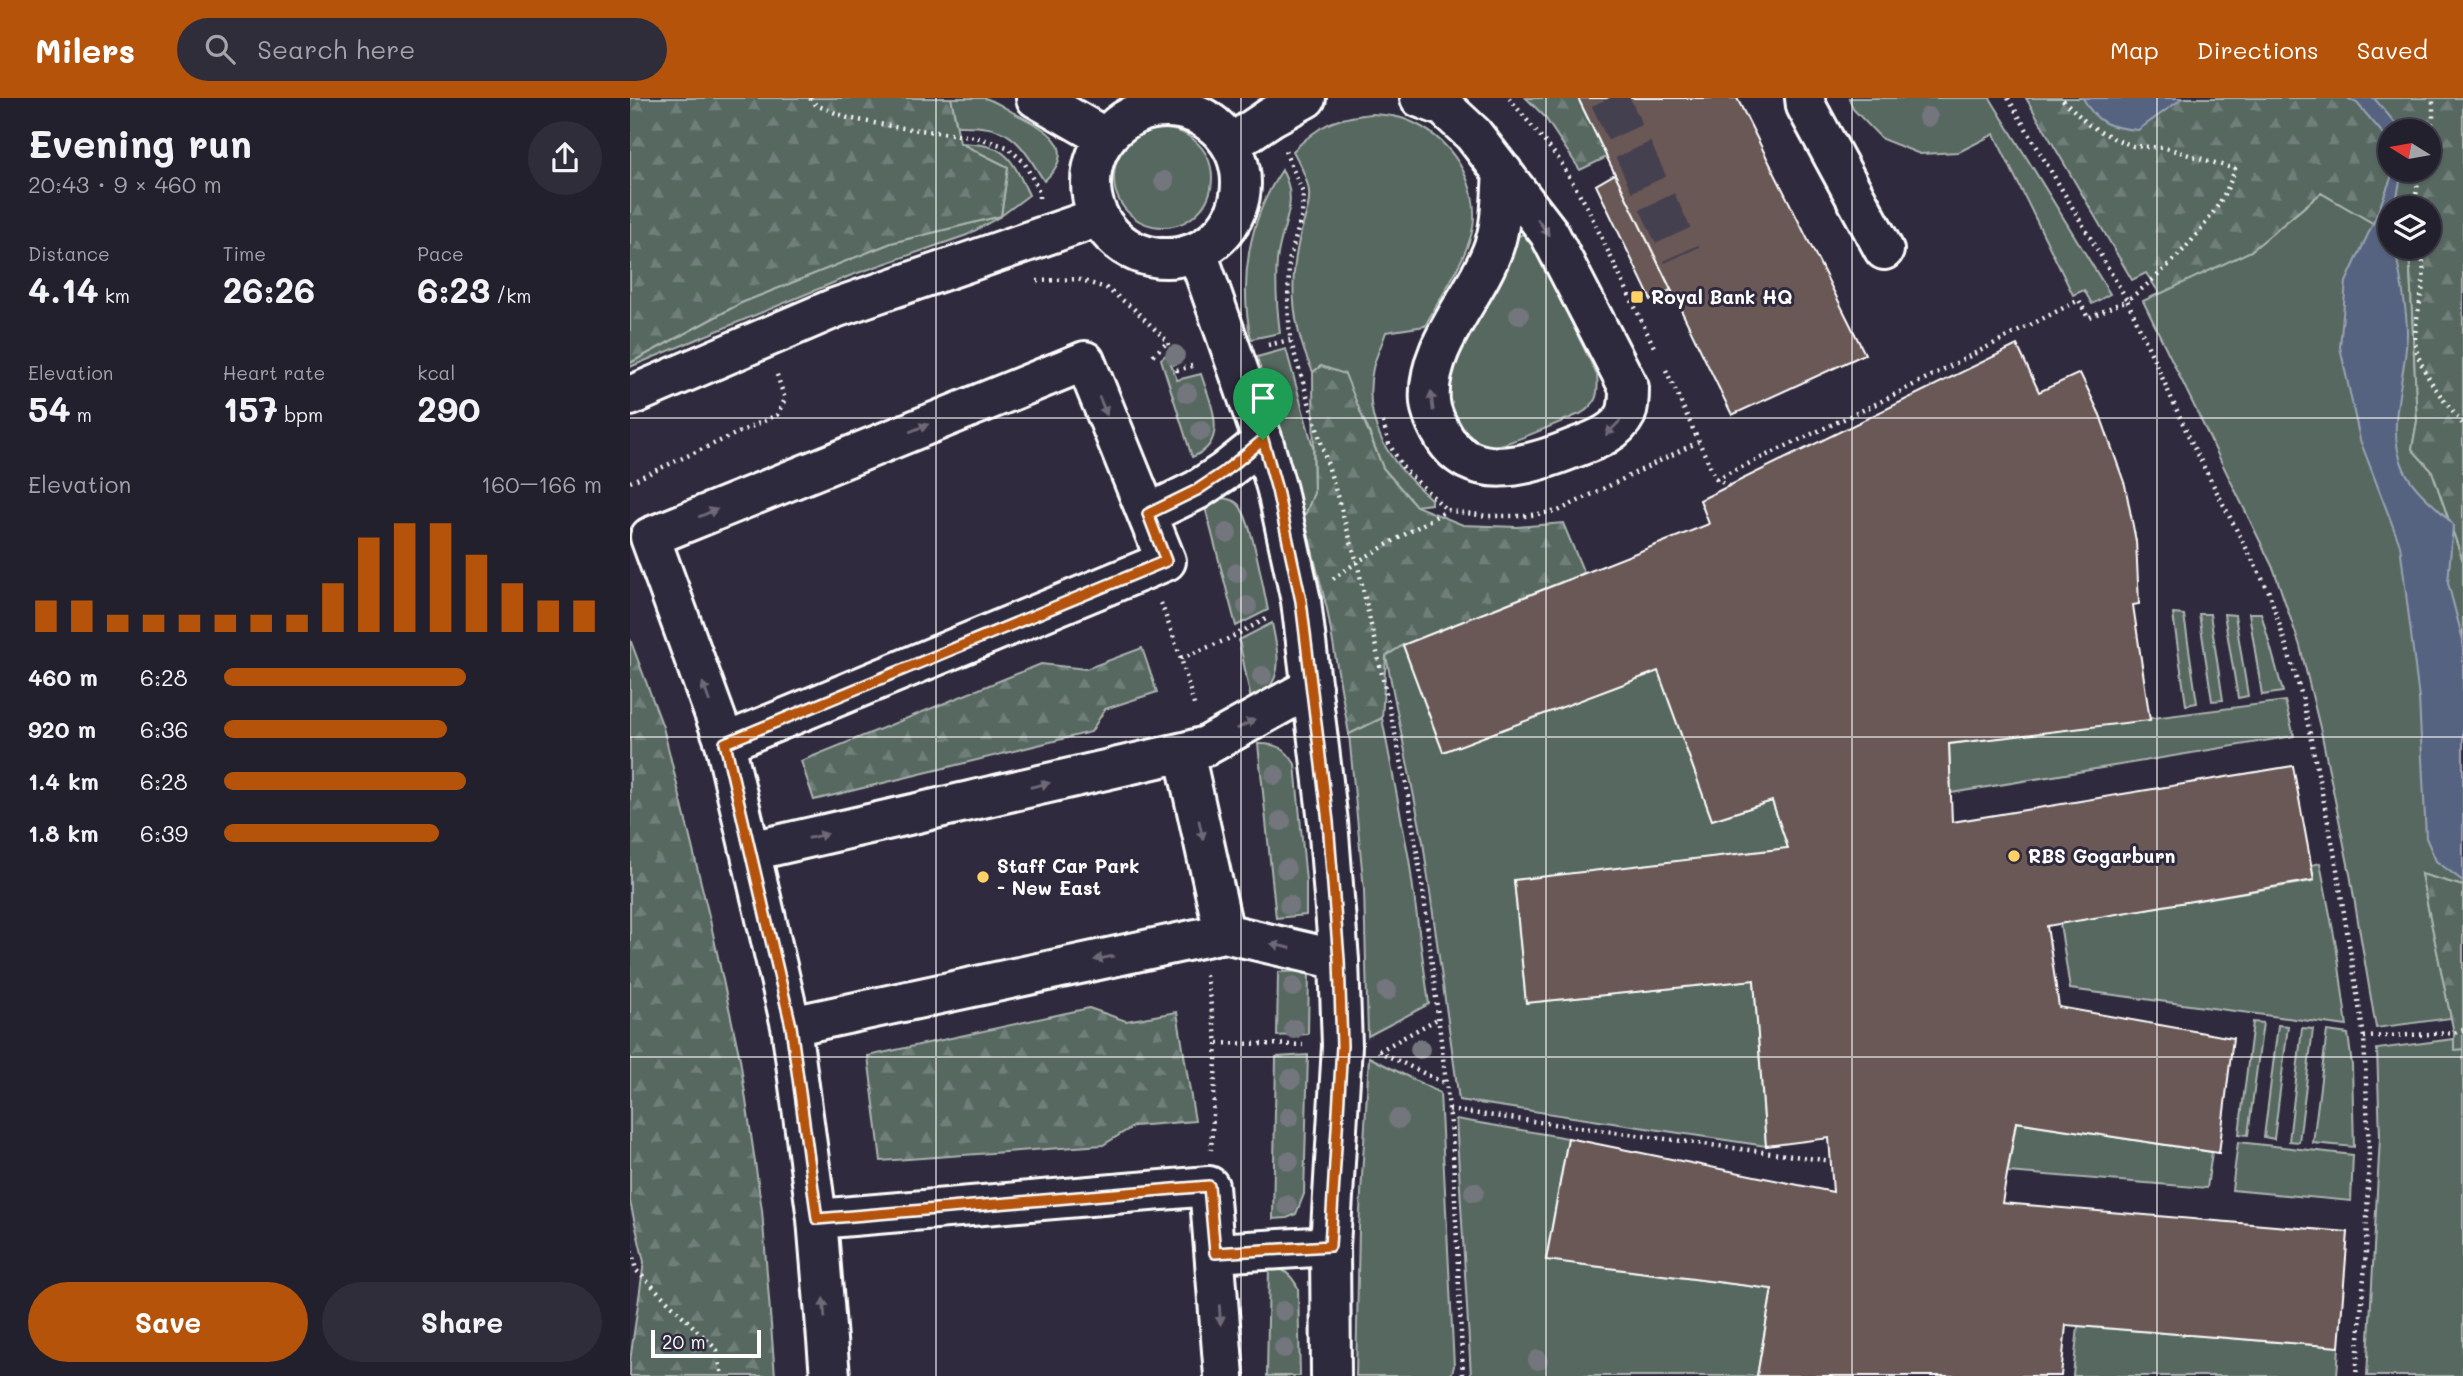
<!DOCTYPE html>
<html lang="en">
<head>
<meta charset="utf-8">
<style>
	:root { --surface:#23202e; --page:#2f2d3a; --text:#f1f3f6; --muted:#a3a3aa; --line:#403e4a; --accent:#b45309 }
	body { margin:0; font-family:Mali,sans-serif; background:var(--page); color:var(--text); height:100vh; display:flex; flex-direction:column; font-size:26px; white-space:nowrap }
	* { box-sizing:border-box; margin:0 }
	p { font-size:23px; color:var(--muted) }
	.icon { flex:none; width:38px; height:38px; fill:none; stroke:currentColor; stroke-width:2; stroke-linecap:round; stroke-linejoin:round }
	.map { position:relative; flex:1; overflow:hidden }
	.panel { display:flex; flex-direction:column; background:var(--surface); width:630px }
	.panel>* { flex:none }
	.needle { width:46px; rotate:281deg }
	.buttons { position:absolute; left:1748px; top:21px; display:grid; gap:14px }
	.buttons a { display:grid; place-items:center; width:63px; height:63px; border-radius:50%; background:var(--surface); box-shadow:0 2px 5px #0004,0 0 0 2px var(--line); font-size:35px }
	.scale { position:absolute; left:21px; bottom:18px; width:110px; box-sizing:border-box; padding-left:7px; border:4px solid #fff; border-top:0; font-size:19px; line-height:24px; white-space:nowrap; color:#fff; -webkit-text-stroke:5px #2f2a3d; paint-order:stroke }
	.pin { position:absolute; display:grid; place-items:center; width:60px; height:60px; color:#fff; margin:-72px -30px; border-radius:50% 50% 50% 0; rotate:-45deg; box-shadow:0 0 7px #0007 }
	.pin .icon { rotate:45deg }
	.round { display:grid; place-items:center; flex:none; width:74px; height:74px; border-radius:37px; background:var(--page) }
	.head { display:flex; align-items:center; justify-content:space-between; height:119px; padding:0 28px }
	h1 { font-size:38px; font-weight:700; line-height:52px }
	.stats { display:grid; grid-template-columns:repeat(3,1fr); gap:10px; height:119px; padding:7px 28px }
	.stats div { display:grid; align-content:center }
	.stats b { font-size:35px; font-weight:700 }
	.stats small { font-size:19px; font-weight:400 }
	.stats p { font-size:19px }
	.chart { height:196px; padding:14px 28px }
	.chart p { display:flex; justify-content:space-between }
	.chart svg { width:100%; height:126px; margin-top:7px; stroke:var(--accent); stroke-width:6 }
	.primary-button { display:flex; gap:14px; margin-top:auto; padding:14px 28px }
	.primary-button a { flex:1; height:80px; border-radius:42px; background:var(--accent); color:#fff; font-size:28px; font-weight:700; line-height:80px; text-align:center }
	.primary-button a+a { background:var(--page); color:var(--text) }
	ul { padding:0 28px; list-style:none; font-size:23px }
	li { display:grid; grid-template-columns:112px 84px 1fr; align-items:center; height:52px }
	li i { height:18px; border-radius:9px; background:var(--accent) }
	header { display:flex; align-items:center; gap:42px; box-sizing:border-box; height:98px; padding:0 35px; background:var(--accent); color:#fff }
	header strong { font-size:33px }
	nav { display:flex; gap:38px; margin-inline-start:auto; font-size:24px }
	.search { width:490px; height:63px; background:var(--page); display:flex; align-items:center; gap:18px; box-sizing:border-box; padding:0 24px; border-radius:38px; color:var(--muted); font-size:26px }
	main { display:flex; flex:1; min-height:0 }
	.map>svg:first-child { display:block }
	.grass { fill:#576861; stroke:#abb4b0; stroke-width:2 }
	.forest { fill:url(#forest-firs); stroke:#abb4b0; stroke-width:2; fill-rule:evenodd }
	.water { fill:#576480; stroke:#9aa2b3; stroke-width:2 }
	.building { fill:#695957; stroke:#fff; stroke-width:2 }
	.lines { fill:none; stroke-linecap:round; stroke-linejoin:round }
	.minor-tunnel { stroke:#443f50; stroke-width:38; stroke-dasharray:38 19; stroke-linecap:butt }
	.minor-casing { stroke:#fff; stroke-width:44 }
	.major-casing { stroke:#fff; stroke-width:44 }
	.path { stroke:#fff; stroke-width:4.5; stroke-dasharray:2 5; stroke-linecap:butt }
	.minor { stroke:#2f2a3d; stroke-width:38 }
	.major { stroke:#2f2a3d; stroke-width:38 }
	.tree { fill:#73767c }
	.oneway { fill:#6d6a77 }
	.route-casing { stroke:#fff; stroke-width:14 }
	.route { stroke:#b45309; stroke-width:9 }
	.grid { fill:none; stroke:#fff; stroke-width:2; stroke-opacity:0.55 }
	.poi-dot { fill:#ffd166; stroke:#2f2a3d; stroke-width:2.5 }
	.labels { text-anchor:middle; stroke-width:6; stroke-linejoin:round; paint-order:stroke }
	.poi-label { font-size:19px; font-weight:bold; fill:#fff; stroke:#2f2a3d; text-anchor:start }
</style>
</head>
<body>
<header>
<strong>Milers</strong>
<div class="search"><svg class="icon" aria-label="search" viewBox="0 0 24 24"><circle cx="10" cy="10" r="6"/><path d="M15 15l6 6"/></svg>Search here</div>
<nav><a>Map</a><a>Directions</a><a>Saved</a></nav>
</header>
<main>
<section class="panel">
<div class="head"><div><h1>Evening run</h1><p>20:43 · 9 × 460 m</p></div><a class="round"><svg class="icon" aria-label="share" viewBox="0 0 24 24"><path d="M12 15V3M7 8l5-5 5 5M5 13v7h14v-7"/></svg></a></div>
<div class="stats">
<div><p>Distance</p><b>4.14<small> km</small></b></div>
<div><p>Time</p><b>26:26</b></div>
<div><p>Pace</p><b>6:23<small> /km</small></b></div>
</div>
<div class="stats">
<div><p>Elevation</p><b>54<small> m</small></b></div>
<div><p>Heart rate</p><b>157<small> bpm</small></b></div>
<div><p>kcal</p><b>290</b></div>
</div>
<div class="chart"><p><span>Elevation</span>160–166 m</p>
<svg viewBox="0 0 160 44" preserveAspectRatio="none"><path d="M5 44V33M15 44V33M25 44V38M35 44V38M45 44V38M55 44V38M65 44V38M75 44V38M85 44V27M95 44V11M105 44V6M115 44V6M125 44V17M135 44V27M145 44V33M155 44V33"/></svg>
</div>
<ul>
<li><b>460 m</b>6:28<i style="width:64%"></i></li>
<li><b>920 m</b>6:36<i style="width:59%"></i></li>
<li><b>1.4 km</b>6:28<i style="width:64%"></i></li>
<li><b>1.8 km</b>6:39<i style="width:57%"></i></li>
</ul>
<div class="primary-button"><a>Save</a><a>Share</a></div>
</section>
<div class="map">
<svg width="1833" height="1278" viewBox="0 0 1833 1278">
	<defs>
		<pattern id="forest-firs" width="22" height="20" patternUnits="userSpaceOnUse" patternTransform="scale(1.75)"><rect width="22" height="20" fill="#576861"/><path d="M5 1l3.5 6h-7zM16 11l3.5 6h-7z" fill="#707f79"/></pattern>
	</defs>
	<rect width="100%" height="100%" fill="#2f2a3d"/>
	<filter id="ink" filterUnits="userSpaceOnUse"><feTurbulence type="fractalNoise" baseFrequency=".0143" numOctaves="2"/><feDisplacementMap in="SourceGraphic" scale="14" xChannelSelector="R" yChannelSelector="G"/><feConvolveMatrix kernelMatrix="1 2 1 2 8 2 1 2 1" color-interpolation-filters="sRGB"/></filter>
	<g filter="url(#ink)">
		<path class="grass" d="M321,0C332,0 344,0 354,0C364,2 375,10 384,15C414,30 452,48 414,83C388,41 381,27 327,28Z
			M1219,0H1360L1480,196L1462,206L1454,192L1443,197L1364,36L1329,54L1290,56L1252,41L1223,11Z
			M742,16C757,17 771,18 784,25C826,44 855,96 840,141C830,171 810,200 795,228L756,234C752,246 746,258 743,270C731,325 761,367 801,401V406L786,408L753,370L736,326L691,268L683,274C665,236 659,194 667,152C676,102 691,104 663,53C690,26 704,20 742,16Z
			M484 80a49 49 0 1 1 98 0a49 49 0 1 1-98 0Z
			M330,45C377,47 380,57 399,97L371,118L337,137L222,177L0,269V265L111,205L261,145L371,118L378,69Z
			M652,72C671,106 650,129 647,163C645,187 647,211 650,235L621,241C609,183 618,122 652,72Z
			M1691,95L1760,135V149H1779L1787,323L1782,351L1802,373L1833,463V788L1791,776L1821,920L1746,930L1720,776L1692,638L1670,548L1644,472L1513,203L1621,153Z
			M894,136L901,140L967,277C969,295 967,307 950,316C926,325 892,342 869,347C856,350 845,345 835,338C785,301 860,187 880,147L888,138Z
			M656,251L683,349L684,395L674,420L627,259Z
			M537,256L547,282L571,276C580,304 601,345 562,359L531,261Z
			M587,400C595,400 603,401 608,406C622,421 633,490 638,512L606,528L574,405Z
			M1631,515L1653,594L1632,597L1619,515Z
			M1543,516L1554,517L1567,605L1556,607Z
			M1569,516H1580L1593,602L1582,603Z
			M1594,516L1605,517L1618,598L1608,600Z
			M642,525C648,556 657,587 621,602L609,542Z
			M773,547L813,654L1028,573L1082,722L1142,703L1158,750L884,783L896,905L1124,882L1136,1048L829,1002L793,744L756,558Z
			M1655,603L1664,638L1321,695L1319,646Z
			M752,620L779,761L799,906L738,938L734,792L719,636Z
			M628,646C647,645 656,651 665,666L676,783V817L646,820Z
			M1690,765L1707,853L1717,928L1440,891L1430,825L1684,783L1682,767Z
			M679,873L678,936L647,938L648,874Z
			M1623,924L1633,925L1618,1037L1609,1036Z
			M1648,927L1658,928L1644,1041L1634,1039Z
			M1672,930L1683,931L1669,1044L1659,1043Z
			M1697,933L1718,936L1722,967L1724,1049L1683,1045Z
			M1824,941V952L1833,951V1278H1737L1750,1039L1747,951Z
			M678,957L674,1096L666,1116L657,1120L643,1121L646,959Z
			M739,959L810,995L824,1268L821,1278H726L729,1130Z
			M826,1021L938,1040L916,1162L1142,1191L1127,1278H841Z
			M1386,1024L1582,1054L1577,1090L1378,1074Z
			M1608,1044L1723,1057L1721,1103L1602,1092Z
			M639,1168C654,1171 661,1176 668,1190L670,1278H637Z
			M1448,1228L1709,1249L1707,1278H1443Z"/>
		<path class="forest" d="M0,0H321L330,45L378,69L371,118L261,145L111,205L0,265Z
			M896,0H948L977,59L950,72L914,18Z
			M1396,0H1833V463L1802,373L1782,351L1787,323L1779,149H1799V110H1760V135L1691,95L1621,153L1530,196L1516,175L1502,182ZM1760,33H1799V72H1760Z
			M691,268L715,276L753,370L786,408L833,427L887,429L933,425L954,475L773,547L756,558L752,620L719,636L697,511L674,420L684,395L683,274Z
			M0,541L33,629L80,822L110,961L132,1112L145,1278H0V1263L14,1164L0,1104Z
			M512,550L527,594L475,611L461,634L184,702L171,663L411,566L456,571Z
			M1791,776L1833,788V951L1824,952V935Z
			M459,910L496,923L547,914L565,1023L504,1028L473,1047L251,1063L238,958Z"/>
		<path class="water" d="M1453,0H1553L1508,32C1481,30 1466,26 1453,0Z
			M1717,0H1744L1772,33H1760V44L1727,5Z
			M1761,72H1772L1765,110H1760V149H1765C1769,176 1777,206 1777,234C1777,279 1754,328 1774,371C1785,395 1807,407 1823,427L1818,485L1833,542V783L1806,763L1796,740L1789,601L1770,447L1730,342L1710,249L1716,184L1745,121L1761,80Z"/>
		<path class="building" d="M948,0H1107L1235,256L1102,317Z
			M985,76L1041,192L1021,202L966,87Z
			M1387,247L1409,294L1450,275L1470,317L1495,387L1506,443L1509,506L1503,507L1520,622L1319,646L1322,724L1663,668L1684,782L1417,828L1429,909L1603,940L1589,1055L1386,1024L1372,1105L1718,1134L1709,1249L1436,1227L1431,1278H1127L1142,1191L916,1162L938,1040L1203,1094L1199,1040L1136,1048L1124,882L896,905L884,782L1158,750L1142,703L1082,722L1028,573L813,654L773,547L1079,426L1070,402Z"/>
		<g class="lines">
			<path class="minor-tunnel" d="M979,0L1052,157"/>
			<defs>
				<path id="minor" d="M406,0L476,40
					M790,0L814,9L843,36L919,135L999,290C999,298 999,308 996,316C986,336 963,343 944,350C900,368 838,387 811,334C806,325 801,314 800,304C795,247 847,199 864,148C872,125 871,98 873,74
					M1175,0L1176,8L1254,152
					M461 85a75 75 0 1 1 150 0a75 75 0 1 1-150 0Z
					M601,46L641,19L676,0
					M567,154L633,343L647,392L671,503L698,724L709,862L712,948L700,1148L701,1278
					M518,416L567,392L594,374L633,343
					M95,645L536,463L455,263L20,439L95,645L161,928L594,835L554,654L121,753
					M554,654L576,648L682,589
					M594,835L709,862
					M161,928L187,1121L200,1278
					M187,1121L579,1088L594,1278
					M585,1155L700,1148"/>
				<path id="major" d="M0,298L205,210L469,119"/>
			</defs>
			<use href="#minor" class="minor-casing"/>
			<use href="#major" class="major-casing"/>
			<path class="path" d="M180,0L186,7L218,20L265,29L346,39L377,49L394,64L409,93V102
				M879,0L928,60L955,105L1024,249
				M1378,0L1497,202C1537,174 1591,118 1605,71L1536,50L1503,48L1485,41L1459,27L1431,0
				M1799,40L1803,20V0
				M655,53L673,95L672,117L659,163L658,207L660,241L727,464L776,685L794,799L822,1036L833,1278
				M1784,110L1790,72
				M1790,149C1800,185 1786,206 1785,241C1785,268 1816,306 1833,326
				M407,183L447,181L476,190L503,210L538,244L547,272L566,267
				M638,247L660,242
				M523,257L538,244
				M1036,272L1086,381L1099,388
				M753,324L759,346L774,371L817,412L856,418H894L928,413L1068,344
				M1086,381L1250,304L1449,202L1458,220L1497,202L1564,350L1639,494L1672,598L1704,753L1734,939L1739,1054L1736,1154L1726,1278
				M0,384L147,317L155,301L146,274
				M703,481L727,464L817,412
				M531,505L551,560L565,610
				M551,560L596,542L636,521
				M576,877L587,945L581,1052
				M1734,939L1824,935L1833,932
				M588,945L673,947
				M748,953L816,986
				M749,953L809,920
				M819,1012L1201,1063
				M0,1146L6,1172L87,1252L92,1278"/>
			<use href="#minor" class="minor"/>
			<use href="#major" class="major"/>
		</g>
		<g class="tree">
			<circle cx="1298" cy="19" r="10"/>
			<circle cx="534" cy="83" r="10"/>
			<circle cx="889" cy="217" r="10"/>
			<circle cx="545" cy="257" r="10"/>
			<circle cx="557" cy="295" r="10"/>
			<circle cx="571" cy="333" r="10"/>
			<circle cx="597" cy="435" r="10"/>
			<circle cx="607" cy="475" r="10"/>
			<circle cx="617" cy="508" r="10"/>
			<circle cx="632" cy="578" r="10"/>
			<circle cx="645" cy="677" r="10"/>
			<circle cx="651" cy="723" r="10"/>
			<circle cx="656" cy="771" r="10"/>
			<circle cx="659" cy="807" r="10"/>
			<circle cx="663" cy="889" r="10"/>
			<circle cx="757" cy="893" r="10"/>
			<circle cx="664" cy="931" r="10"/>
			<circle cx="790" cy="951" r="10"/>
			<circle cx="661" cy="981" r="10"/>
			<circle cx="659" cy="1019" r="10"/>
			<circle cx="768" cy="1021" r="10"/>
			<circle cx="659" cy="1063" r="10"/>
			<circle cx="844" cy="1094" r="10"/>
			<circle cx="657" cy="1107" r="10"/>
			<circle cx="653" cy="1213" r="10"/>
			<circle cx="654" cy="1250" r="10"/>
			<circle cx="908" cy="1262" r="10"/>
		</g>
		<defs><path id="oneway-solid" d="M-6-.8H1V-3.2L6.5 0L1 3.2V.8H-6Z" transform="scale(1.75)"/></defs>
		<g class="oneway">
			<use href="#oneway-solid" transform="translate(913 129) rotate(54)"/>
			<use href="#oneway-solid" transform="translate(802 303) rotate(-97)"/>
			<use href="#oneway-solid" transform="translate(473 308) rotate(67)"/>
			<use href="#oneway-solid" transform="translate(289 330) rotate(-22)"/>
			<use href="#oneway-solid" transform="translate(983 330) rotate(135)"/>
			<use href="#oneway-solid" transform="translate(78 415) rotate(-22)"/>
			<use href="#oneway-solid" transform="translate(76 594) rotate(-110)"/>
			<use href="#oneway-solid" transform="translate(616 626) rotate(-29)"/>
			<use href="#oneway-solid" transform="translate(410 687) rotate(-13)"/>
			<use href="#oneway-solid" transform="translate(571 732) rotate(78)"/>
			<use href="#oneway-solid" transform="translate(188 738) rotate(-13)"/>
			<use href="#oneway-solid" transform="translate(651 848) rotate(-167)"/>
			<use href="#oneway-solid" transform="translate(474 860) rotate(168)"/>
			<use href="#oneway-solid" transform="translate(194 1210) rotate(-95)"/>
			<use href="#oneway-solid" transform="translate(590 1217) rotate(86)"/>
		</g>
	</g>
	<g class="lines" filter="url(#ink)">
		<defs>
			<path id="route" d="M633,342L647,392L671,503L698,724L709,862L712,948L700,1148L585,1155L579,1088L187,1121L161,928L95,645L536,463L518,416L567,392L594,374Z"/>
		</defs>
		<use href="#route" class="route-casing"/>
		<use href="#route" class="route"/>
	</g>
	<path class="grid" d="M306,0V1278M611,0V1278M916,0V1278M1222,0V1278M1527,0V1278M0,320H1833M0,639H1833M0,959H1833"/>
	<g class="poi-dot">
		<rect x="1000" y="192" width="14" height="14" rx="3.5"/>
		<circle cx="1384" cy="758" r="7"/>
		<circle cx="353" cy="779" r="7"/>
	</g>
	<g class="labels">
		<g class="poi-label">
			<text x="1021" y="206">Royal Bank HQ</text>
			<text x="1398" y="765">RBS Gogarburn</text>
			<text x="367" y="775">Staff Car Park<tspan x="367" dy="22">- New East</tspan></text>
		</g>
	</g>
</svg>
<div class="buttons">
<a><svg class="needle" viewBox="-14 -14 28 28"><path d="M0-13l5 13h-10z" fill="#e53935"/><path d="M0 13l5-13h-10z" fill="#a3a3aa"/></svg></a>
<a><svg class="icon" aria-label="layers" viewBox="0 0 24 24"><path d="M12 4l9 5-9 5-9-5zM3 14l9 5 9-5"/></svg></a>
</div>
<div class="scale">20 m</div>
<div class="pin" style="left:633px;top:342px;background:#1e9e55"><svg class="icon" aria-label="arrive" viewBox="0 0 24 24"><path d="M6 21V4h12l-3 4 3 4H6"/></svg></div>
</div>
</main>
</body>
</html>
